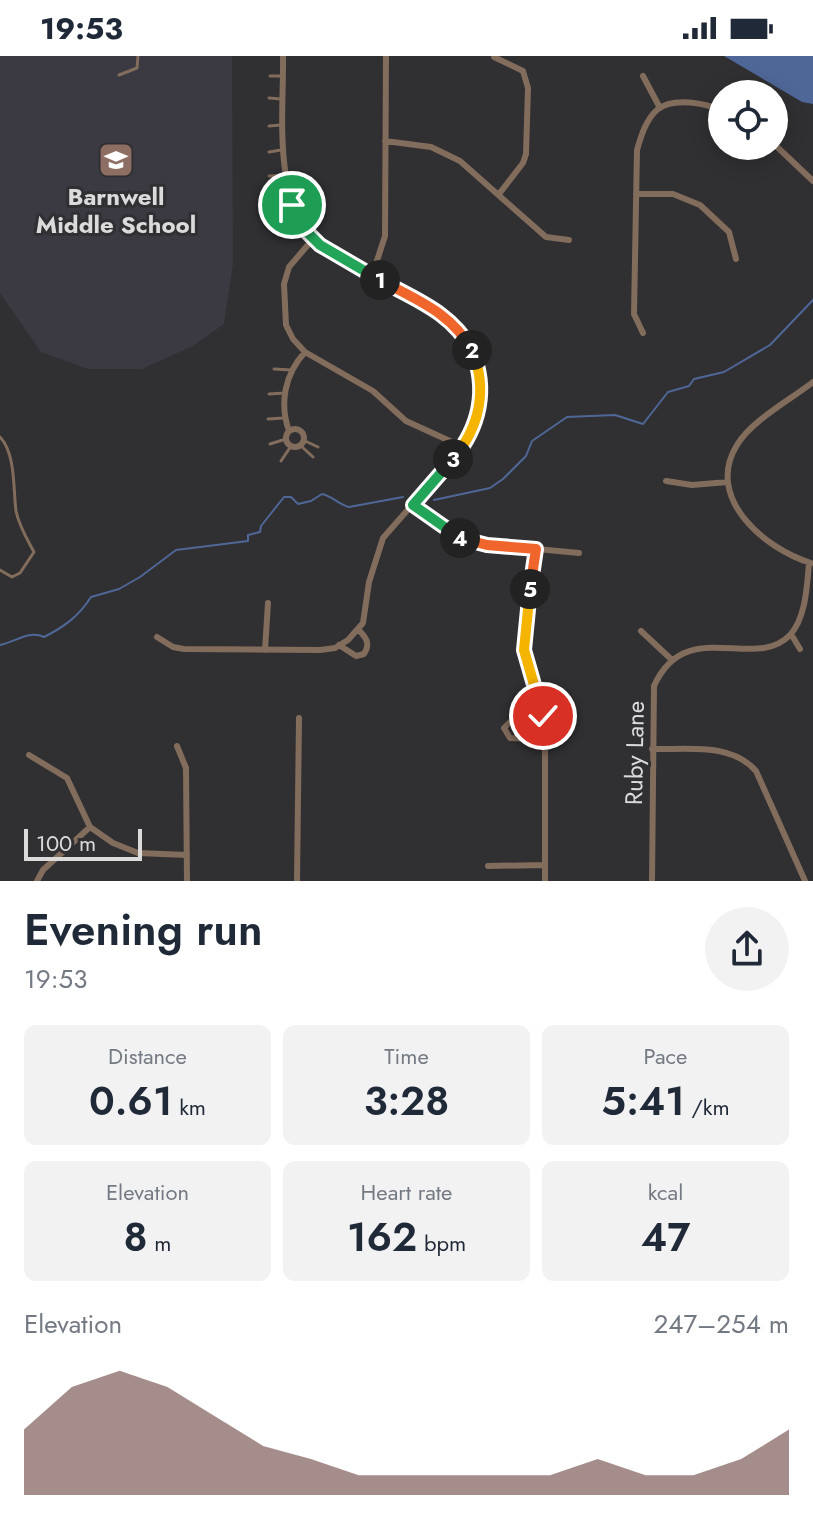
<!DOCTYPE html>
<html lang="en">
<head>
<meta charset="utf-8">
<style>
	:root { --surface:#fff; --page:#f2f2f3; --text:#1f2937; --muted:#747a83; --accent:#7f5e5b }
	body { margin:0; font-family:Jost,sans-serif; background:var(--page); color:var(--text); height:100vh; display:flex; flex-direction:column; font-size:30px; white-space:nowrap }
	* { box-sizing:border-box; margin:0 }
	p { font-size:26px; color:var(--muted) }
	.icon { flex:none; width:44px; height:44px; fill:none; stroke:currentColor; stroke-width:2; stroke-linecap:round; stroke-linejoin:round }
	.map { position:relative; height:825px; overflow:hidden }
	.drawer { display:flex; flex-direction:column; background:var(--surface); flex:1 }
	.drawer>* { flex:none }
	.fabs { position:absolute; left:708px; top:24px; display:grid; gap:16px }
	.fabs a { display:grid; place-items:center; width:80px; height:80px; border-radius:50%; background:var(--surface); box-shadow:0 4px 20px #0003; font-size:40px }
	.scale { position:absolute; left:24px; bottom:20px; width:118px; box-sizing:border-box; padding-left:8px; border:4px solid #dbdbdc; border-top:0; font-size:22px; line-height:28px; white-space:nowrap; color:#dbdbdc; -webkit-text-stroke:6px #302f32; paint-order:stroke }
	.pin { position:absolute; display:grid; place-items:center; width:68px; height:68px; color:#fff; margin:-34px; border:4px solid #fff; border-radius:50%; box-shadow:0 2px 8px #0007 }
	.km { position:absolute; width:40px; height:40px; margin:-20px; border-radius:50%; background:#222; color:#fff; font-size:22px; line-height:40px; text-align:center }
	.round { display:grid; place-items:center; flex:none; width:84px; height:84px; border-radius:42px; background:var(--page) }
	.summary { display:flex; align-items:center; justify-content:space-between; height:136px; padding:0 24px }
	h1 { font-size:44px; font-weight:600; line-height:60px }
	.figures { display:grid; grid-template-columns:repeat(3,1fr); gap:12px; height:136px; padding:8px 24px }
	.figures div { display:grid; align-content:center; border-radius:12px; background:var(--page); text-align:center }
	.figures b { font-size:40px; font-weight:600 }
	.figures small { font-size:22px; font-weight:400 }
	.figures p { font-size:22px }
	.chart { height:224px; padding:16px 24px }
	.chart p { display:flex; justify-content:space-between }
	.chart svg { width:100%; height:144px; margin-top:8px; fill:var(--accent); opacity:.7 }
	.status { display:flex; justify-content:space-between; align-items:center; height:56px; padding:0 40px; background:var(--surface); direction:ltr }
	.status svg { height:22px; fill:currentColor }
	.map>svg:first-child { display:block }
	.built { fill:#3b3941 }
	.water { fill:#4f6797 }
	.lines { fill:none; stroke-linecap:round; stroke-linejoin:round }
	.stream { stroke:#4f6797; stroke-width:2 }
	.service { stroke:#826c5c; stroke-width:3 }
	.minor { stroke:#826c5c; stroke-width:6 }
	.split-1-casing { stroke:#fff; stroke-width:16 }
	.split-2-casing { stroke:#fff; stroke-width:16 }
	.split-3-casing { stroke:#fff; stroke-width:16 }
	.split-4-casing { stroke:#fff; stroke-width:16 }
	.split-5-casing { stroke:#fff; stroke-width:16 }
	.split-6-casing { stroke:#fff; stroke-width:16 }
	.split-1 { stroke:#22a559; stroke-width:10 }
	.split-2 { stroke:#f0652b; stroke-width:10 }
	.split-3 { stroke:#f5b400; stroke-width:10 }
	.split-4 { stroke:#22a559; stroke-width:10 }
	.split-5 { stroke:#f0652b; stroke-width:10 }
	.split-6 { stroke:#f5b400; stroke-width:10 }
	.labels { text-anchor:middle; stroke-width:6; stroke-linejoin:round; paint-order:stroke }
	.poi-label { font-size:24px; font-weight:bold; fill:#dbdbdc; stroke:#302f32 }
	.street-label { font-size:24px; fill:#dbdbdc; stroke:#302f32 }
</style>
</head>
<body>
<div class="status"><b>19:53</b><svg viewBox="0 0 49 12"><path d="M0 12V9h3v3zM5 12V6h3v6zM10 12V3h3v9zM15 12V0h3v12zM26 1h20v11H26zM47 4h2v5h-2z"/></svg></div>
<div class="map">
<svg width="813" height="825" viewBox="0 0 813 825">
	<rect width="100%" height="100%" fill="#302f32"/>
	<path class="built" d="M0,0H232L233,208L224,268L193,290L142,313H88L41,296L0,237Z"/>
	<path class="water" d="M724,0H813V48L802,46Z"/>
	<g class="lines">
		<path class="stream" d="M434,444L490,432L503,423L526,400L532,385L567,361L615,359L643,368L668,336L689,330L694,323L724,316L770,289L813,244
			M0,589C16,586 28,574 44,581C64,571 79,560 91,541L119,533L140,521L176,494L248,485V479L260,476L261,470L284,441H291L298,448L311,445L322,438C332,440 338,448 349,451L403,441"/>
		<path class="service" d="M119,19L137,12L138,0
			M270,20H282
			M269,42L281,43
			M269,70L281,69
			M269,96L281,94
			M269,120L285,119
			M275,146L305,136
			M274,313L291,314
			M269,338L285,337
			M268,363L284,362
			M0,381C16,398 13,433 16,455C19,470 27,483 34,496L20,517L12,521L0,514
			M303,384L318,391
			M270,388L286,383
			M300,389L313,401
			M281,405L291,390"/>
		<path class="minor" d="M494,1L523,15L528,32L526,98L523,107L499,138
			M643,20L660,52
			M385,85L431,91L460,105L546,181L569,184
			M774,88L813,125
			M636,138H673L700,149L729,176L736,203
			M313,183L289,211L284,228L286,269L293,283L305,296L373,335L406,365L463,391
			M372,220L385,180L386,0
			M643,277L634,258L637,94C641,80 646,63 658,53C674,41 706,47 722,55
			M286 382a9 9 0 1 1 18 0a9 9 0 1 1-18 0Z
			M289,375C279,347 285,318 305,296
			M666,425L692,429L728,426
			M413,449L439,470L473,487L579,497
			M536,493L524,594L543,660L545,684V825
			M811,507C765,493 704,442 737,389C751,365 790,344 813,326
			M641,575L672,604
			M791,578L800,593
			M157,581L173,591L184,593L320,594L335,592L348,584L363,567L369,526L383,482L463,391C486,357 487,309 462,275C444,251 399,235 373,220C355,210 338,198 320,189C271,147 284,58 283,0
			M339,589L356,600L364,598C371,587 366,582 358,573
			M265,594L268,547
			M543,660L512,664L504,672L510,682L545,684
			M177,690L186,712L187,825
			M652,693C687,694 731,686 756,715L805,825
			M29,699L67,722L90,771L113,787L138,797L187,799
			M488,810L545,809
			M37,825L43,814L90,771
			M297,825L299,662
			M652,825L654,630C686,559 755,616 790,579C806,562 807,529 809,507"/>
	</g>
	<g class="lines">
		<defs>
			<path id="split-1" d="M292,149L306,175L320,189L380,224"/>
			<path id="split-2" d="M380,224C416,244 451,256 472,294"/>
			<path id="split-3" d="M453,403C480,371 488,333 472,294"/>
			<path id="split-4" d="M453,403L413,449L460,482"/>
			<path id="split-5" d="M460,482L487,489L536,493L530,533"/>
			<path id="split-6" d="M530,533L524,594L543,660"/>
		</defs>
		<use href="#split-1" class="split-1-casing"/>
		<use href="#split-2" class="split-2-casing"/>
		<use href="#split-3" class="split-3-casing"/>
		<use href="#split-4" class="split-4-casing"/>
		<use href="#split-5" class="split-5-casing"/>
		<use href="#split-6" class="split-6-casing"/>
		<use href="#split-1" class="split-1"/>
		<use href="#split-2" class="split-2"/>
		<use href="#split-3" class="split-3"/>
		<use href="#split-4" class="split-4"/>
		<use href="#split-5" class="split-5"/>
		<use href="#split-6" class="split-6"/>
	</g>
	<defs>
		<symbol id="school-square" viewBox="-11 -11 22 22"><rect x="-9" y="-9" width="18" height="18" rx="4" fill="#8d6e63" stroke="#302f32"/><path d="M0-5L7-2L0 1L-7-2ZM-4 1L0 2.5L4 1V4Q0 6-4 4Z" fill="#fff"/></symbol>
	</defs>
	<g fill-rule="evenodd">
		<use href="#school-square" x="96" y="84" width="40" height="40"/>
	</g>
	<g class="labels">
		<g class="poi-label">
			<text x="116" y="149">Barnwell<tspan x="116" dy="28">Middle School</tspan></text>
		</g>
		<g class="street-label">
			<text transform="translate(635 697) rotate(-89)" y="8">Ruby Lane</text>
		</g>
	</g>
</svg>
<div class="fabs">
<a><svg class="icon" aria-label="locate" viewBox="0 0 24 24"><circle cx="12" cy="12" r="6"/><path d="M12 2v4M12 18v4M2 12h4M18 12h4"/></svg></a>
</div>
<div class="scale">100 m</div>
<div class="pin" style="left:292px;top:149px;background:#1e9e55"><svg class="icon" aria-label="arrive" viewBox="0 0 24 24"><path d="M6 21V4h12l-3 4 3 4H6"/></svg></div>
<div class="pin" style="left:543px;top:660px;background:#d93025"><svg class="icon" aria-label="check" viewBox="0 0 24 24"><path d="M5 12l5 5 9-10"/></svg></div>
<b class="km" style="left:380px;top:224px">1</b>
<b class="km" style="left:472px;top:294px">2</b>
<b class="km" style="left:453px;top:403px">3</b>
<b class="km" style="left:460px;top:482px">4</b>
<b class="km" style="left:530px;top:533px">5</b>
</div>
<section class="drawer">
<div class="summary"><div><h1>Evening run</h1><p>19:53</p></div><a class="round"><svg class="icon" aria-label="share" viewBox="0 0 24 24"><path d="M12 15V3M7 8l5-5 5 5M5 13v7h14v-7"/></svg></a></div>
<div class="figures">
<div><p>Distance</p><b>0.61<small> km</small></b></div>
<div><p>Time</p><b>3:28</b></div>
<div><p>Pace</p><b>5:41<small> /km</small></b></div>
</div>
<div class="figures">
<div><p>Elevation</p><b>8<small> m</small></b></div>
<div><p>Heart rate</p><b>162<small> bpm</small></b></div>
<div><p>kcal</p><b>47</b></div>
</div>
<div class="chart"><p><span>Elevation</span>247–254 m</p>
<svg viewBox="0 0 160 44" preserveAspectRatio="none"><path d="M0 44V24L10 11L20 6L30 11L40 20L50 29L60 33L70 38L80 38L90 38L100 38L110 38L120 33L130 38L140 38L150 33L160 24V44z"/></svg>
</div>
</section>
</body>
</html>
